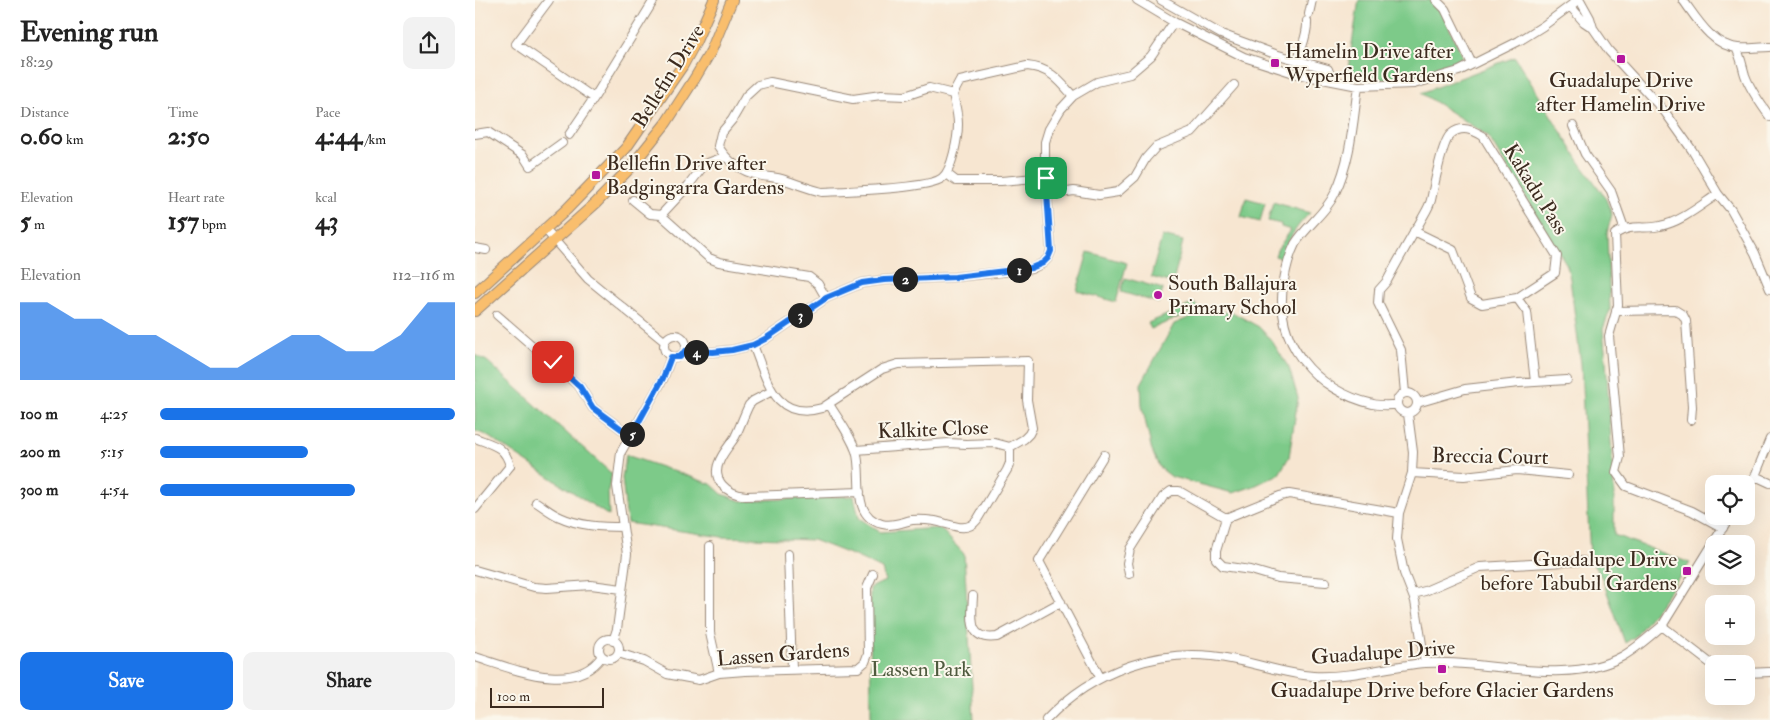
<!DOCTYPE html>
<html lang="en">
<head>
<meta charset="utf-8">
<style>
	:root { --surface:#fff; --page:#f2f2f2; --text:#222; --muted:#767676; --accent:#1a73e8 }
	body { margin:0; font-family:"IM FELL Double Pica",serif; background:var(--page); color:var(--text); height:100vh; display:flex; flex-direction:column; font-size:19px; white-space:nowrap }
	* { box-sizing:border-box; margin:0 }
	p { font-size:16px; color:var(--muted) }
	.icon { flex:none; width:28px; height:28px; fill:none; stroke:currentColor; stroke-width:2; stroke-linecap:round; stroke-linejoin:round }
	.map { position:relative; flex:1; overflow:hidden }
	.drawer { display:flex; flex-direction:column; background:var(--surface); width:475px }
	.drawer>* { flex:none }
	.fabs { position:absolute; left:1230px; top:475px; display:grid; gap:10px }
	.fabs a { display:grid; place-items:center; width:50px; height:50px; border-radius:10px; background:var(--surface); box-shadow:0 5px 20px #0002; font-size:25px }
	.scale { position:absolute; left:15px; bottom:12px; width:114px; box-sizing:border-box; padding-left:5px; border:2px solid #3b2a1e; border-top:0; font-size:14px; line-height:18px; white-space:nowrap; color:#3b2a1e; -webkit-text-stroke:4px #fbf7ec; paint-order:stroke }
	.pin { position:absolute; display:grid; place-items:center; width:42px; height:42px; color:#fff; margin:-21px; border-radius:10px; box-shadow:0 2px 8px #0006 }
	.km { position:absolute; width:25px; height:25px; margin:-12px; border-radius:50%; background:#222; color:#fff; font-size:14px; line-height:25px; text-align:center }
	.round { display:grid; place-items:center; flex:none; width:52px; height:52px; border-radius:10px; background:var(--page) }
	.headline { display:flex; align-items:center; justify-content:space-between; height:85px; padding:0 20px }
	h1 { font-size:28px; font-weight:700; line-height:38px }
	.figures { display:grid; grid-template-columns:repeat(3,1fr); gap:8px; height:85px; padding:5px 20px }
	.figures div { display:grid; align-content:center }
	.figures b { font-size:25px; font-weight:700 }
	.figures small { font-size:14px; font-weight:400 }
	.figures p { font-size:14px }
	.chart { height:140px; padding:10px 20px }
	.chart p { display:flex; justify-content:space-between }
	.chart svg { width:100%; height:90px; margin-top:5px; fill:var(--accent); opacity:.7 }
	.cta { display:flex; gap:10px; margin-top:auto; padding:10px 20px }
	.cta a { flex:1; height:58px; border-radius:10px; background:var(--accent); color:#fff; font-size:20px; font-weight:700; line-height:58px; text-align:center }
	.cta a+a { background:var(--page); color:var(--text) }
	ul { padding:0 20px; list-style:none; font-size:16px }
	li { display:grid; grid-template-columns:80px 60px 1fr; align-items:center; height:38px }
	li i { height:12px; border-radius:6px; background:var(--accent) }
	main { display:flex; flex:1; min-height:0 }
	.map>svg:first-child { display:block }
	.green { fill:#7dca89; stroke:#5c7a54 }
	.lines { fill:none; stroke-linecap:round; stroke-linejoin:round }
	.minor-casing { stroke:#998878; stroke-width:10 }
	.major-casing { stroke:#998878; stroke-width:12 }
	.minor { stroke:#fff; stroke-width:8 }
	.major { stroke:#f9be6d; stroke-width:10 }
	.route-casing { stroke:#fff; stroke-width:10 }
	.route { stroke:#1a73e8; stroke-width:6 }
	.poi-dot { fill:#b5179e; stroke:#fbf7ec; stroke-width:2 }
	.labels { text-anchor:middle; stroke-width:4; stroke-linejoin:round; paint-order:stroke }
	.poi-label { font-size:21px; fill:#3b2a1e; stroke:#fbf7ec; text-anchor:start }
	.street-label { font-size:21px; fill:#3b2a1e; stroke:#fbf7ec }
	.park-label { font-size:21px; fill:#4f5a3e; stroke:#fbf7ec }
</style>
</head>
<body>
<main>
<section class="drawer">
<div class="headline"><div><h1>Evening run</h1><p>18:29</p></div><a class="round"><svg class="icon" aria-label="share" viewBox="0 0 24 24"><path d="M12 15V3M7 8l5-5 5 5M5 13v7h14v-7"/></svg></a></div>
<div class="figures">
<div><p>Distance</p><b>0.60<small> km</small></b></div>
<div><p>Time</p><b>2:50</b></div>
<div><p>Pace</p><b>4:44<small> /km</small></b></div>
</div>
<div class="figures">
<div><p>Elevation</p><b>5<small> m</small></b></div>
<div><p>Heart rate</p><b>157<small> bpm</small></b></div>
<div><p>kcal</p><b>43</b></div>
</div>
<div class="chart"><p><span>Elevation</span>112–116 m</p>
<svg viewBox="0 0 160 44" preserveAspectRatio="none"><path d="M0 44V6L10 6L20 14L30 14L40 22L50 22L60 30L70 38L80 38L90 30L100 22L110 22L120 30L130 30L140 22L150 6L160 6V44z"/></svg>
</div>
<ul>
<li><b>100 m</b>4:25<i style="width:100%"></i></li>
<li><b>200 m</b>5:15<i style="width:50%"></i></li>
<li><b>300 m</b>4:54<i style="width:66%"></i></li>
</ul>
<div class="cta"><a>Save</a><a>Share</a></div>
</section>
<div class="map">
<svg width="1295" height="720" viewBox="0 0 1295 720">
	<rect width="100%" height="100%" fill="#fbf7ec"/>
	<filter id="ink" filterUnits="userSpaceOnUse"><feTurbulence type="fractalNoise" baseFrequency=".02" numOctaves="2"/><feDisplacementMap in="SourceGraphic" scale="10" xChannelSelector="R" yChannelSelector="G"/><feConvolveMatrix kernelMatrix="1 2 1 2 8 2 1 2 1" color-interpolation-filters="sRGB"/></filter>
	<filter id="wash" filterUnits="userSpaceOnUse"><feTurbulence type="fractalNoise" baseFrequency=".0096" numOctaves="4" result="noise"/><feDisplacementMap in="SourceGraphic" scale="20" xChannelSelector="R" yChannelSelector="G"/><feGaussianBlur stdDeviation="1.12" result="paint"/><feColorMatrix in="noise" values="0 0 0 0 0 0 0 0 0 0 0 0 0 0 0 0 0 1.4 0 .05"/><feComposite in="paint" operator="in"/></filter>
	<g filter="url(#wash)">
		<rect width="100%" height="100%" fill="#f7e6d1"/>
		<path class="green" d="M884,0H955L967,12L987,55L984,63C948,76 909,85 872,75Z
			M1040,57L1104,161L1130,197L1137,214L1132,233L1135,310L1128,329L1131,360L1139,491V535L1215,563L1161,636L1150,643L1127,578L1115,560L1106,364L1095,279L1092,265L1013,136L946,93Z
			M771,198L790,203L785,222L766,217Z
			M798,202L835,213C823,224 810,242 809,259L800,256L802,250L816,230L806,227V224L793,221Z
			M687,236L708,241L698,283L676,277Z
			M613,252L652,263L641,302L602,291Z
			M650,278L688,289L684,303L646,292Z
			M720,303L723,309L676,329L673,323Z
			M757,312L784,327L797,341L814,368L823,398L814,457L804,474L779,486L758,493L697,477L684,467L677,451L667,406L666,384L699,324L725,313Z
			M0,355L12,361L137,474L133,490L134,516L11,435L0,431Z
			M151,455L236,484L247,494L266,501L379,496L384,518L405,532L465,528L489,554L499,720H396L395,588L410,581L407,569L382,557L338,540L247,537L152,523L147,478Z"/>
	</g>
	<g filter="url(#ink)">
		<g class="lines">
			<defs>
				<path id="minor" d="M74,0L41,44L119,98
					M662,0L699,22L769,57L822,74L883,86L939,84L984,71L1044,41L1068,26L1103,0
					M686,0L746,34L800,54L853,69L857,81
					M961,0L970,9L997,64
					M1105,0L1115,18L1118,28
					M1208,0C1222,19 1237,46 1263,48C1274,49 1285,47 1295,47
					M1095,6L1109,22L1118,28L1134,51L1190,112L1217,150L1243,194L1256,210L1280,253L1295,289
					M834,14L837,0
					M1261,48C1266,57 1267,65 1270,75C1275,90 1286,104 1295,117
					M823,60C826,47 833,35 832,21
					M883,86C878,122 876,160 860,193C851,213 831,226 820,244C815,254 811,269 809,280C797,341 840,391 898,404C906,406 914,405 921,405
					M478,94C480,104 483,114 483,124C483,137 477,171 467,178C454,189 368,191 347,192C334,189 322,184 310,180C301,177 291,177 283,175C265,171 252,161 243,146L246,133L257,120L271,96L283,85L295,82L378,99L406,95L430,96L454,88L478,94L485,81L552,66C575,68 584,80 598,96
					M1098,126L1110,154L1136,191L1149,228
					M0,134L13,132L48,155L55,166L87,143
					M94,135L119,98L179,0
					M249,157L230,164L213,186L186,215L234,258L244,262L334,277L343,284L351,298
					M472,174L481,181H526L571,177
					M1243,194C1226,205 1206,222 1185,226C1168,230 1157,223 1140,234L1143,305L1134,336L1145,457L1141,472L1151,486L1217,511L1248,528
					M572,195L599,191L624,195L643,192L660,177L671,158L681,147L717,132L759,85
					M158,200L175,214L186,215
					M69,228L113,279L189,341
					M939,231L978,250L996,298L1007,304L1042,298L1052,312L1060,382
					M0,248L11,250
					M1141,311L1200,310L1208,315L1211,321L1217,407L1216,420
					M22,315L105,387L118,408L156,436
					M189 346a11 11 0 1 1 22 0a11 11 0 1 1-22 0Z
					M278,345C292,379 299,422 347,408L407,369L423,364L553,361L552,400L557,428L554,434L549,439L535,447V463L532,470L502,520C491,534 476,524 460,521C453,520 445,519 437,520C427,522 418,527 407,524C374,515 389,475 381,451C375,434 363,419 354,404
					M210,351L238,352L257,350L278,345L290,339L351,298L387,283L409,280L480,277L556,269L568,263L573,258L576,251L570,161V142L574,129L586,109L598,96L622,82L655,74L676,56L699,22
					M297,391L278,401L274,405C269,415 265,427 260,437C255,445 249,451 245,460C235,480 252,494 271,496L385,492
					M922 403a10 10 0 1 1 20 0a10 10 0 1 1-20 0Z
					M930,393L926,350L903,303L904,290L912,281C922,262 933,243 944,224C948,216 954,208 956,200C959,187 967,141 976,134C987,125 998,130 1008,136L1082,256L1080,273L1042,298
					M942,403L990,389L1044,383L1092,380
					M933,414L938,452L937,473L924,513L922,539L929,573L940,601L950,663
					M0,438C18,445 30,446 35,466L0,509
					M381,450L474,443L491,444L520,443L535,447
					M937,473L989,476L1042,470L1093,475
					M1280,476L1295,483
					M1271,490L1280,476L1295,439
					M61,502C69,507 77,514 85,517C104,526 127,527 148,527
					M751,518L741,551V559L748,566L776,570L803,578L851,582
					M235,546V633L244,673
					M313,554L317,669
					M0,570L59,587L72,588L116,585L147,589
					M654,574L652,563L655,549L688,497L696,491H704L751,518L805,496L814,494L924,513
					M938,594L950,591L1005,567L1108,561
					M498,596C497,618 492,641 522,637L586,602
					M1187,626L1239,666
					M124 649a10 10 0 1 1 20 0a10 10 0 1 1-20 0Z
					M138,641L142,629L152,554L142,486L146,452L188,379L196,357
					M143,653L169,661L192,674L224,680L244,673L270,671L383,668L390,662L393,654L392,588L398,574
					M0,657C36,668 100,696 127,656
					M1271,673L1295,672
					M625,677L564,561L629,455
					M571,720C618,670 688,645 756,659C784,664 810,674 838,676C877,678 912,666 950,663C1013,659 1090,688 1148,656C1162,648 1175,636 1187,626L1255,516"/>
				<path id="major" d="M0,293L92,209L151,148L208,65L220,43L239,0
					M0,311L121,203L155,168L191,123L220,78L236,51L257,0"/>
			</defs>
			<use href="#minor" class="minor-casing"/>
			<use href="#major" class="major-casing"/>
			<use href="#minor" class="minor"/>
			<use href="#major" class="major"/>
		</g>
	</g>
	<g class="lines" filter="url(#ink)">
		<defs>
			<path id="route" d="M78,362L105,387L118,408L156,436L188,378L196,357H205L210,351L238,352L257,350L278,345L290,339L351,298L387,283L409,280L480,277L556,268L568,263L573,258L576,251L571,178"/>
		</defs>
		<use href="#route" class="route-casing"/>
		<use href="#route" class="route"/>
	</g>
	<g class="poi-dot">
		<rect x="1141" y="54" width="10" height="10" rx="2.5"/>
		<rect x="795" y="58" width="10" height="10" rx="2.5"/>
		<rect x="116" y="170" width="10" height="10" rx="2.5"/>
		<circle cx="683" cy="295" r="5"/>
		<rect x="1207" y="566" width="10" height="10" rx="2.5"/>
		<rect x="962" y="664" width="10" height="10" rx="2.5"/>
	</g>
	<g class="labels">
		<g class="poi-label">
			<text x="810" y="58">Hamelin Drive after<tspan x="810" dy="24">Wyperfield Gardens</tspan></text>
			<text x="1146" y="87" text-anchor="middle">Guadalupe Drive<tspan x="1146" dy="24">after Hamelin Drive</tspan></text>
			<text x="131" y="170">Bellefin Drive after<tspan x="131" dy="24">Badgingarra Gardens</tspan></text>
			<text x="693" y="290">South Ballajura<tspan x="693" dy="24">Primary School</tspan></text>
			<text x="1202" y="566" text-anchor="end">Guadalupe Drive<tspan x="1202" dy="24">before Tabubil Gardens</tspan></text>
			<text x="967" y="697" text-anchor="middle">Guadalupe Drive before Glacier Gardens</text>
		</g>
		<g class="street-label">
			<text transform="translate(193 76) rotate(-58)" y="7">Bellefin Drive</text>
			<text transform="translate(1061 189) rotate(58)" y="7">Kakadu Pass</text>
			<text transform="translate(458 429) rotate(-2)" y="7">Kalkite Close</text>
			<text transform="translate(1015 456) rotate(1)" y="7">Breccia Court</text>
			<text transform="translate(908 652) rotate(-4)" y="7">Guadalupe Drive</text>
			<text transform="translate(308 654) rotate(-4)" y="7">Lassen Gardens</text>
		</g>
		<g class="park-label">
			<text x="446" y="676">Lassen Park</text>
		</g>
	</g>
</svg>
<div class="fabs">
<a><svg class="icon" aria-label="locate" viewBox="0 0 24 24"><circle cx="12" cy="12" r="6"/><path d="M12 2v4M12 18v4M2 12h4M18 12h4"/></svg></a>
<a><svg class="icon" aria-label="layers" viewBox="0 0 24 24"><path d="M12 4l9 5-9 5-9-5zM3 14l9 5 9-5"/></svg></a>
<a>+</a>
<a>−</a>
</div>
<div class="scale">100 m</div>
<div class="pin" style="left:571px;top:178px;background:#1e9e55"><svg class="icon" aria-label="arrive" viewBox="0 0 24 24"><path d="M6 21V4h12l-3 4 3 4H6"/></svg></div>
<div class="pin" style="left:78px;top:362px;background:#d93025"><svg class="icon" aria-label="check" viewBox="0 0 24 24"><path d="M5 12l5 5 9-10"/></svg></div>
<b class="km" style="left:544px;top:270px">1</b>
<b class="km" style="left:430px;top:279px">2</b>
<b class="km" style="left:325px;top:315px">3</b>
<b class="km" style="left:221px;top:352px">4</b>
<b class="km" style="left:157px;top:434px">5</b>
</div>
</main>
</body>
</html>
